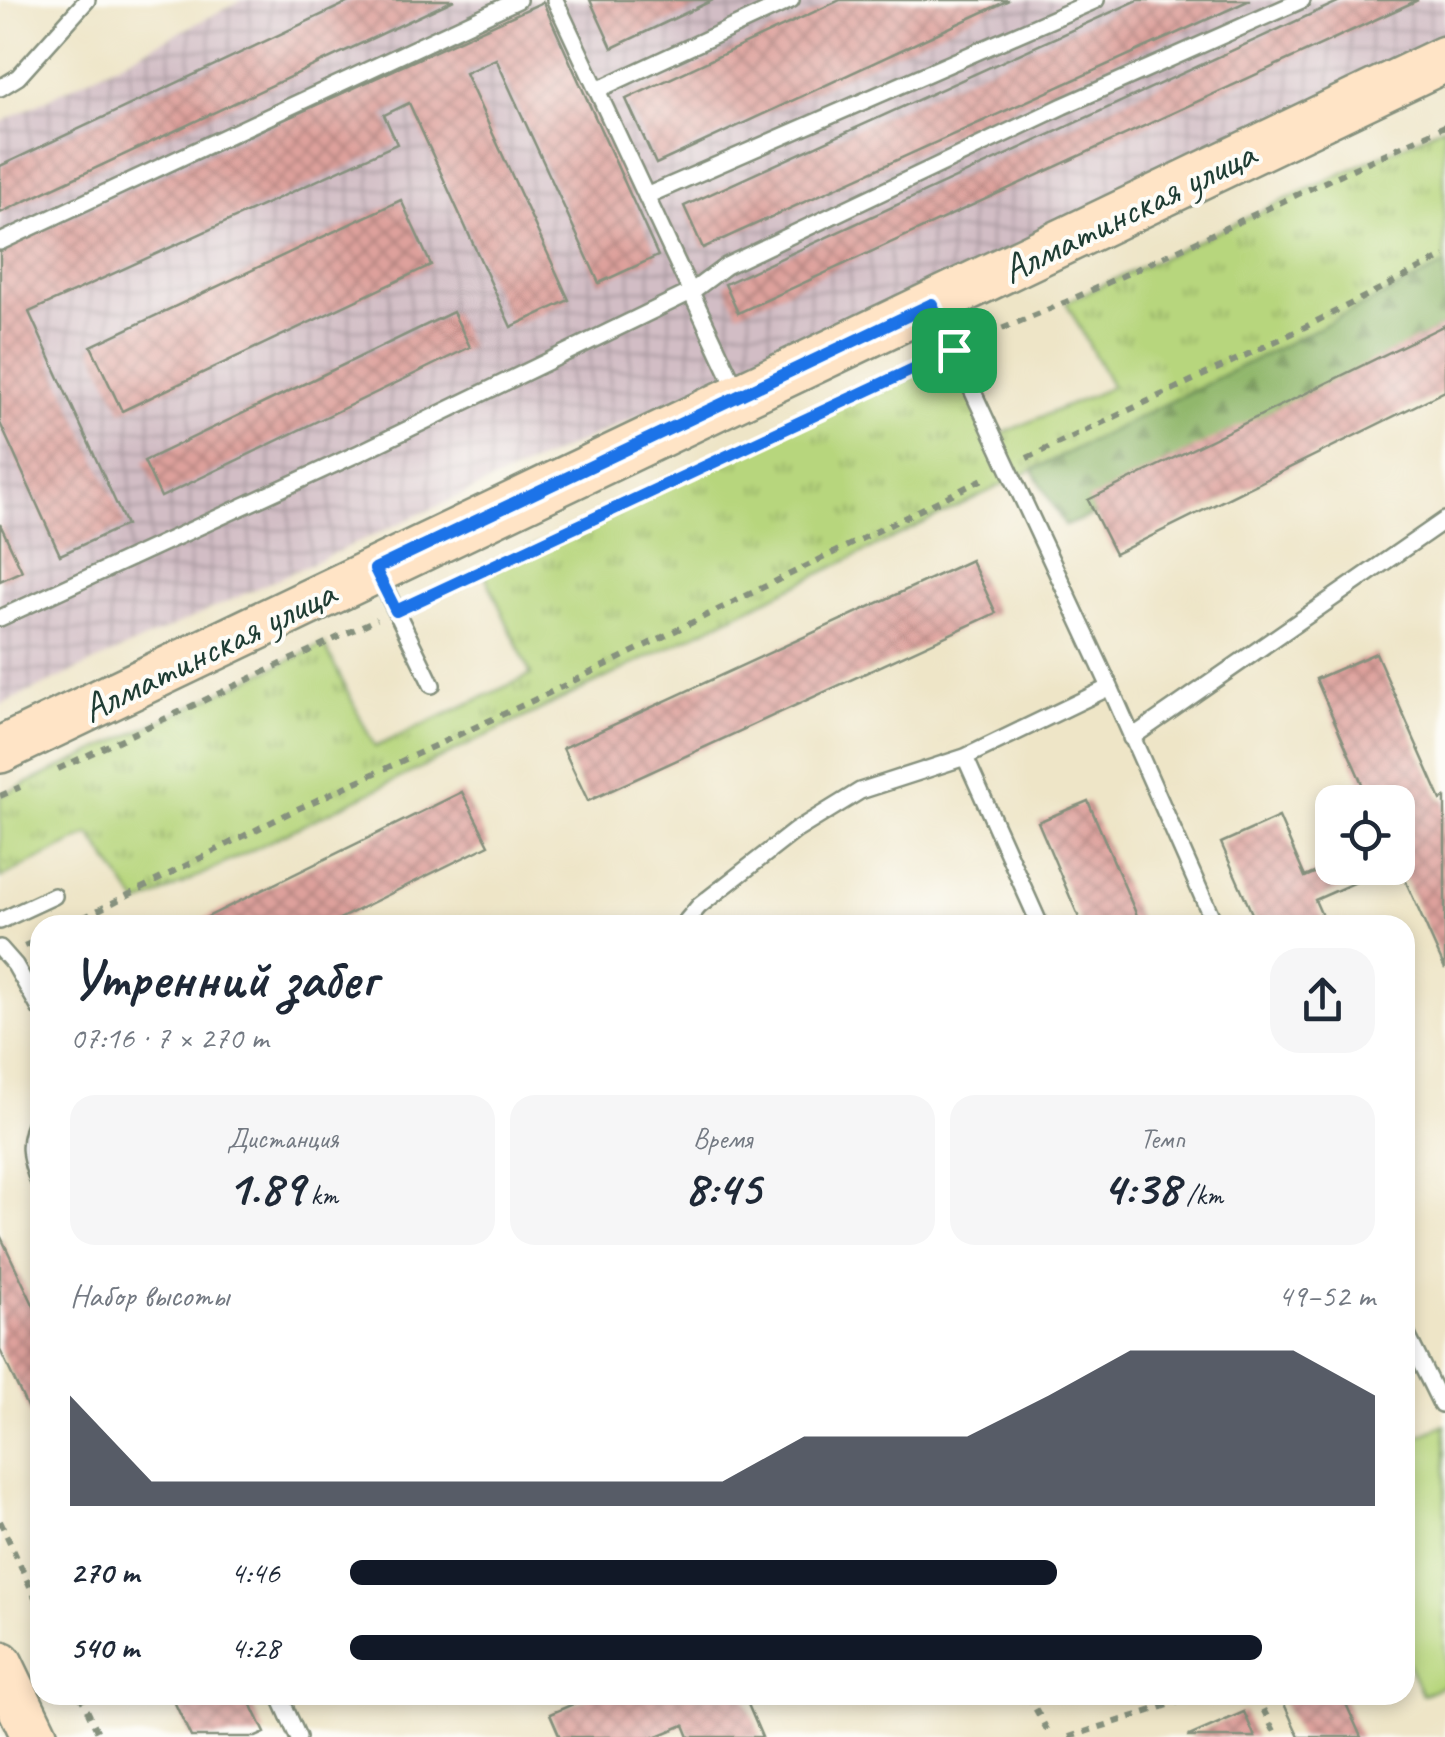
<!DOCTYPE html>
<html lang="ru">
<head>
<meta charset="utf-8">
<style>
	:root { --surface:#fff; --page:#f6f6f7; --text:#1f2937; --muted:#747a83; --accent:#111827 }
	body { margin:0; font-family:Caveat,sans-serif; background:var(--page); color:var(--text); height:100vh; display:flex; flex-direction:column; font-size:38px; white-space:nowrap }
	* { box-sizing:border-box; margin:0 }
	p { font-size:32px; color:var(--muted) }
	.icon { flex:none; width:55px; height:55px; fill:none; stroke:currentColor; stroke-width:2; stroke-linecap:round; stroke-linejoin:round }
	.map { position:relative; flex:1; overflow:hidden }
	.drawer { position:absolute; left:30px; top:915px; width:1385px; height:790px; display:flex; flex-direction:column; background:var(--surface); border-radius:30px; box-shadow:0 5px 15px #0003 }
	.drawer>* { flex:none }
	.controls { position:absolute; left:1315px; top:785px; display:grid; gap:20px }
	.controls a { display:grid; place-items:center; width:100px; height:100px; border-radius:20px; background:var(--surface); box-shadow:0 5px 15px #0003; font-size:50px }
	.pin { position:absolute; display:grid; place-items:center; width:85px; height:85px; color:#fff; margin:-42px; border-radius:20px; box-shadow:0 5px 15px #0006 }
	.round { display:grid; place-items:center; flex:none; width:105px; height:105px; border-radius:30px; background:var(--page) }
	.overview { display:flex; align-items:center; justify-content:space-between; height:170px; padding:0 40px }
	h1 { font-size:55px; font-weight:700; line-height:75px }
	.stats { display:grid; grid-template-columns:repeat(3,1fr); gap:15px; height:170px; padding:10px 40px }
	.stats div { display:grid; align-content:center; border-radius:25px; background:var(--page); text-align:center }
	.stats b { font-size:50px; font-weight:700 }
	.stats small { font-size:28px; font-weight:400 }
	.stats p { font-size:28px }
	.chart { height:280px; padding:20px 40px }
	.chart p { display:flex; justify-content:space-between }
	.chart svg { width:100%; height:180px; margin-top:10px; fill:var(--accent); opacity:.7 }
	ul { padding:0 40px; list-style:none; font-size:32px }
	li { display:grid; grid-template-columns:160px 120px 1fr; align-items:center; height:75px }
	li i { height:25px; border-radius:12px; background:var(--accent) }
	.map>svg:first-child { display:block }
	.industrial { fill:url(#industrial-grid) }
	.grass { fill:url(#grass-tufts); stroke:#6b8a58; stroke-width:2.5 }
	.forest { fill:url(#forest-firs); stroke:#587a50; stroke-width:2.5 }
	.garden { fill:#b7d67d; stroke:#6b8a58; stroke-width:2.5 }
	.building { fill:url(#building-cross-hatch) }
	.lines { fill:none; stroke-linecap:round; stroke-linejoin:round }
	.lane-casing { stroke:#86917e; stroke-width:20 }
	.secondary-casing { stroke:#86917e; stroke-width:50 }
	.path { stroke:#86917e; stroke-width:6; stroke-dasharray:8 8; stroke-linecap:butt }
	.lane { stroke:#fff; stroke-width:15 }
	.secondary { stroke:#ffe4c6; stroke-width:45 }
	.route-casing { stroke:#fff; stroke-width:20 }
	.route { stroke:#1a73e8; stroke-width:12 }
	.labels { text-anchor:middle; stroke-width:8; stroke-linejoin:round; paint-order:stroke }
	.street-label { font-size:40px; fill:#1f3d34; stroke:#fdfcf7 }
</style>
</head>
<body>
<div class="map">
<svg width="1445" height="1737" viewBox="0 0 1445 1737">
	<defs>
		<pattern id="industrial-grid" width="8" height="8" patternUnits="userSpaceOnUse" patternTransform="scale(2.5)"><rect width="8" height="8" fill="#d2bdc5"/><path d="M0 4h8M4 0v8" fill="none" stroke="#aa9ba1"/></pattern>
		<pattern id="grass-tufts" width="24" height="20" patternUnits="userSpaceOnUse" patternTransform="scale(2.5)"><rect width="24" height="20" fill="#b7d67d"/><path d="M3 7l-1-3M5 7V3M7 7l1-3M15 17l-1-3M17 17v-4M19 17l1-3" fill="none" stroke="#94af67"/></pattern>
		<pattern id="forest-firs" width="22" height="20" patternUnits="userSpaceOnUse" patternTransform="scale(2.5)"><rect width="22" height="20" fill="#91b76c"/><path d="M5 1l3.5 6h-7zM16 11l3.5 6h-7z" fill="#76965a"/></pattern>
		<pattern id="building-cross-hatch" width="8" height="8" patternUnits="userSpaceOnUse" patternTransform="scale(2.5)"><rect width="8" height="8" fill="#dea19c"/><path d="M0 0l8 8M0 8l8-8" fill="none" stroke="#b38480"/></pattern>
	</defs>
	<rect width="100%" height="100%" fill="#fdfcf7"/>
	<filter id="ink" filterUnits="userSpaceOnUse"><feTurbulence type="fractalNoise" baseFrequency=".01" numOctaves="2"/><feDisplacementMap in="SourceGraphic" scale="20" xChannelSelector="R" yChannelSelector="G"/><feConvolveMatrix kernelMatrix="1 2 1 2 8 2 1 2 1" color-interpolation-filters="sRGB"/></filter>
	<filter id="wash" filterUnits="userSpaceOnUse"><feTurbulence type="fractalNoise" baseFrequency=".0048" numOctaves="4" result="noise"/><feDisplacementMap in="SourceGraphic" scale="40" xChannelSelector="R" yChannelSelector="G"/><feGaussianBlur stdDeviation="2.25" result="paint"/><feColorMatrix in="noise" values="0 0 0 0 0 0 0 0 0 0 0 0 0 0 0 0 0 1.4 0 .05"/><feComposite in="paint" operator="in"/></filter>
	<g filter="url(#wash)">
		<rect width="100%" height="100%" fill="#eee5c7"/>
		<path class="industrial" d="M243,0H1445V58L504,476L0,705V123Z"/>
		<path class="grass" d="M1444,126L1445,265L1014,479L139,905L90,834L0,878V796L324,644L375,747L531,675L483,570L954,350L994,437L1112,387L1066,302Z"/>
		<path class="forest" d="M1445,265V325L1095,514L1065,526L1033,470Z"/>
		<path class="garden" d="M1445,1425V1685L1422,1695L1405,1657V1442Z"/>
		<g id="blocks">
			<path class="building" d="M353,0H454L0,213V166Z
				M590,0H713L612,48Z
				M840,0H1009L656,164L626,99Z
				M1138,0H1250L703,248L684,206Z
				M1342,0H1418L738,313L725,284Z
				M543,2L658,256L599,283L496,59L465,73L569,300L511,327L409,103L384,115L397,144L29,312L126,525L60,555L0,423V249Z
				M401,200L431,265L122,411L91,346Z
				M453,312L470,347L161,497L144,461Z
				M1445,325V391L1115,554L1088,500Z
				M0,524L22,571L0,581Z
				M971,560L996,613L588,801L563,748Z
				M1376,653L1441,800L1445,798V969L1398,864V802H1370L1316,679Z
				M462,792L489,845L327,925H191Z
				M1088,801L1141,925H1082L1038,822Z
				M1279,817L1305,877L1332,865L1388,868L1315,900L1326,925H1257L1221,843Z
				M0,1235L40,1319V1434L0,1350Z
				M171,1695H247L265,1733L256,1737H191Z
				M594,1695H744L762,1737H689L684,1725L655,1737H560L550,1714Z
				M1280,1695H1342L1361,1737H1299Z
				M1244,1712L1255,1737H1187Z"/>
		</g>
	</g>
	<g filter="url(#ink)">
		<use href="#blocks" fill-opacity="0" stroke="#86917e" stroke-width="2.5"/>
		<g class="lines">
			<defs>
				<path id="lane" d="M555,0L737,391
					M0,88L18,77L87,0
					M597,90L791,0
					M646,196L1096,0
					M0,242L518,0
					M934,308L1110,687L1215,925
					M377,572L432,685
					M0,618L359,453L691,292L726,266L1063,106L1302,0
					M1131,738L1445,520
					M965,757L1040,925
					M0,921L54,896
					M683,925L699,906L795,831L860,791L965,757L1110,687
					M0,948L15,965L40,1009
					M40,1115C25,1140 29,1159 40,1185
					M1405,1331L1441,1404L1445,1402
					M279,1695L298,1737"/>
				<path id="secondary" d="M0,750L1445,59
					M0,1664L35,1737"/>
			</defs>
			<use href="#lane" class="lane-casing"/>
			<use href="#secondary" class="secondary-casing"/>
			<path class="path" d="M973,341L1066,302L1445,126
				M1027,458L1291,334L1445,256
				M416,601L934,359
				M58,769L377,619
				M0,796L20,787
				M69,925L293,811L547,694L989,476
				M24,946L40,939
				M0,1521L40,1608
				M80,1695L100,1737
				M1028,1695L1051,1737
				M1256,1695L1277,1737
				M1069,1737L1200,1695"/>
			<use href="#lane" class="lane"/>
			<use href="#secondary" class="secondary"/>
		</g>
	</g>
	<g class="lines" filter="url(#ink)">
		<defs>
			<path id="route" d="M932,304L954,350L396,611L375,569Z"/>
		</defs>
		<use href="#route" class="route-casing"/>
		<use href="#route" class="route"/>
	</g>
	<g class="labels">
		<g class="street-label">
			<text transform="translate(1128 211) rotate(-26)" y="14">Алматинская улица</text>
			<text transform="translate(208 650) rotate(-26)" y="14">Алматинская улица</text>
		</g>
	</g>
</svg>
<div class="controls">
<a><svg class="icon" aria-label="locate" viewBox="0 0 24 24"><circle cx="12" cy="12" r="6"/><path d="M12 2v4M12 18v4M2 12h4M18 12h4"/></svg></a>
</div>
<div class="pin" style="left:954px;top:350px;background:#1e9e55"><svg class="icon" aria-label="arrive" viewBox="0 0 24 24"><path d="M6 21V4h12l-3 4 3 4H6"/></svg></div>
<section class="drawer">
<div class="overview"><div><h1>Утренний забег</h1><p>07:16 · 7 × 270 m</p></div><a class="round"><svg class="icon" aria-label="share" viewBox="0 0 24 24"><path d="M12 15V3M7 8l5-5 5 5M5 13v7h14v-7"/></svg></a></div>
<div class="stats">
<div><p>Дистанция</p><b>1.89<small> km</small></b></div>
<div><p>Время</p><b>8:45</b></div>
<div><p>Темп</p><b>4:38<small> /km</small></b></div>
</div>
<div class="chart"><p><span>Набор высоты</span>49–52 m</p>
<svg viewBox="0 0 160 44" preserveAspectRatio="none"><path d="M0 44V17L10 38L20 38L30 38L40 38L50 38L60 38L70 38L80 38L90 27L100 27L110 27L120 17L130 6L140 6L150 6L160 17V44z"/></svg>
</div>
<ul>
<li><b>270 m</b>4:46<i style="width:69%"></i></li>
<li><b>540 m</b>4:28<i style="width:89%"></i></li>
</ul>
</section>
</div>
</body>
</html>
